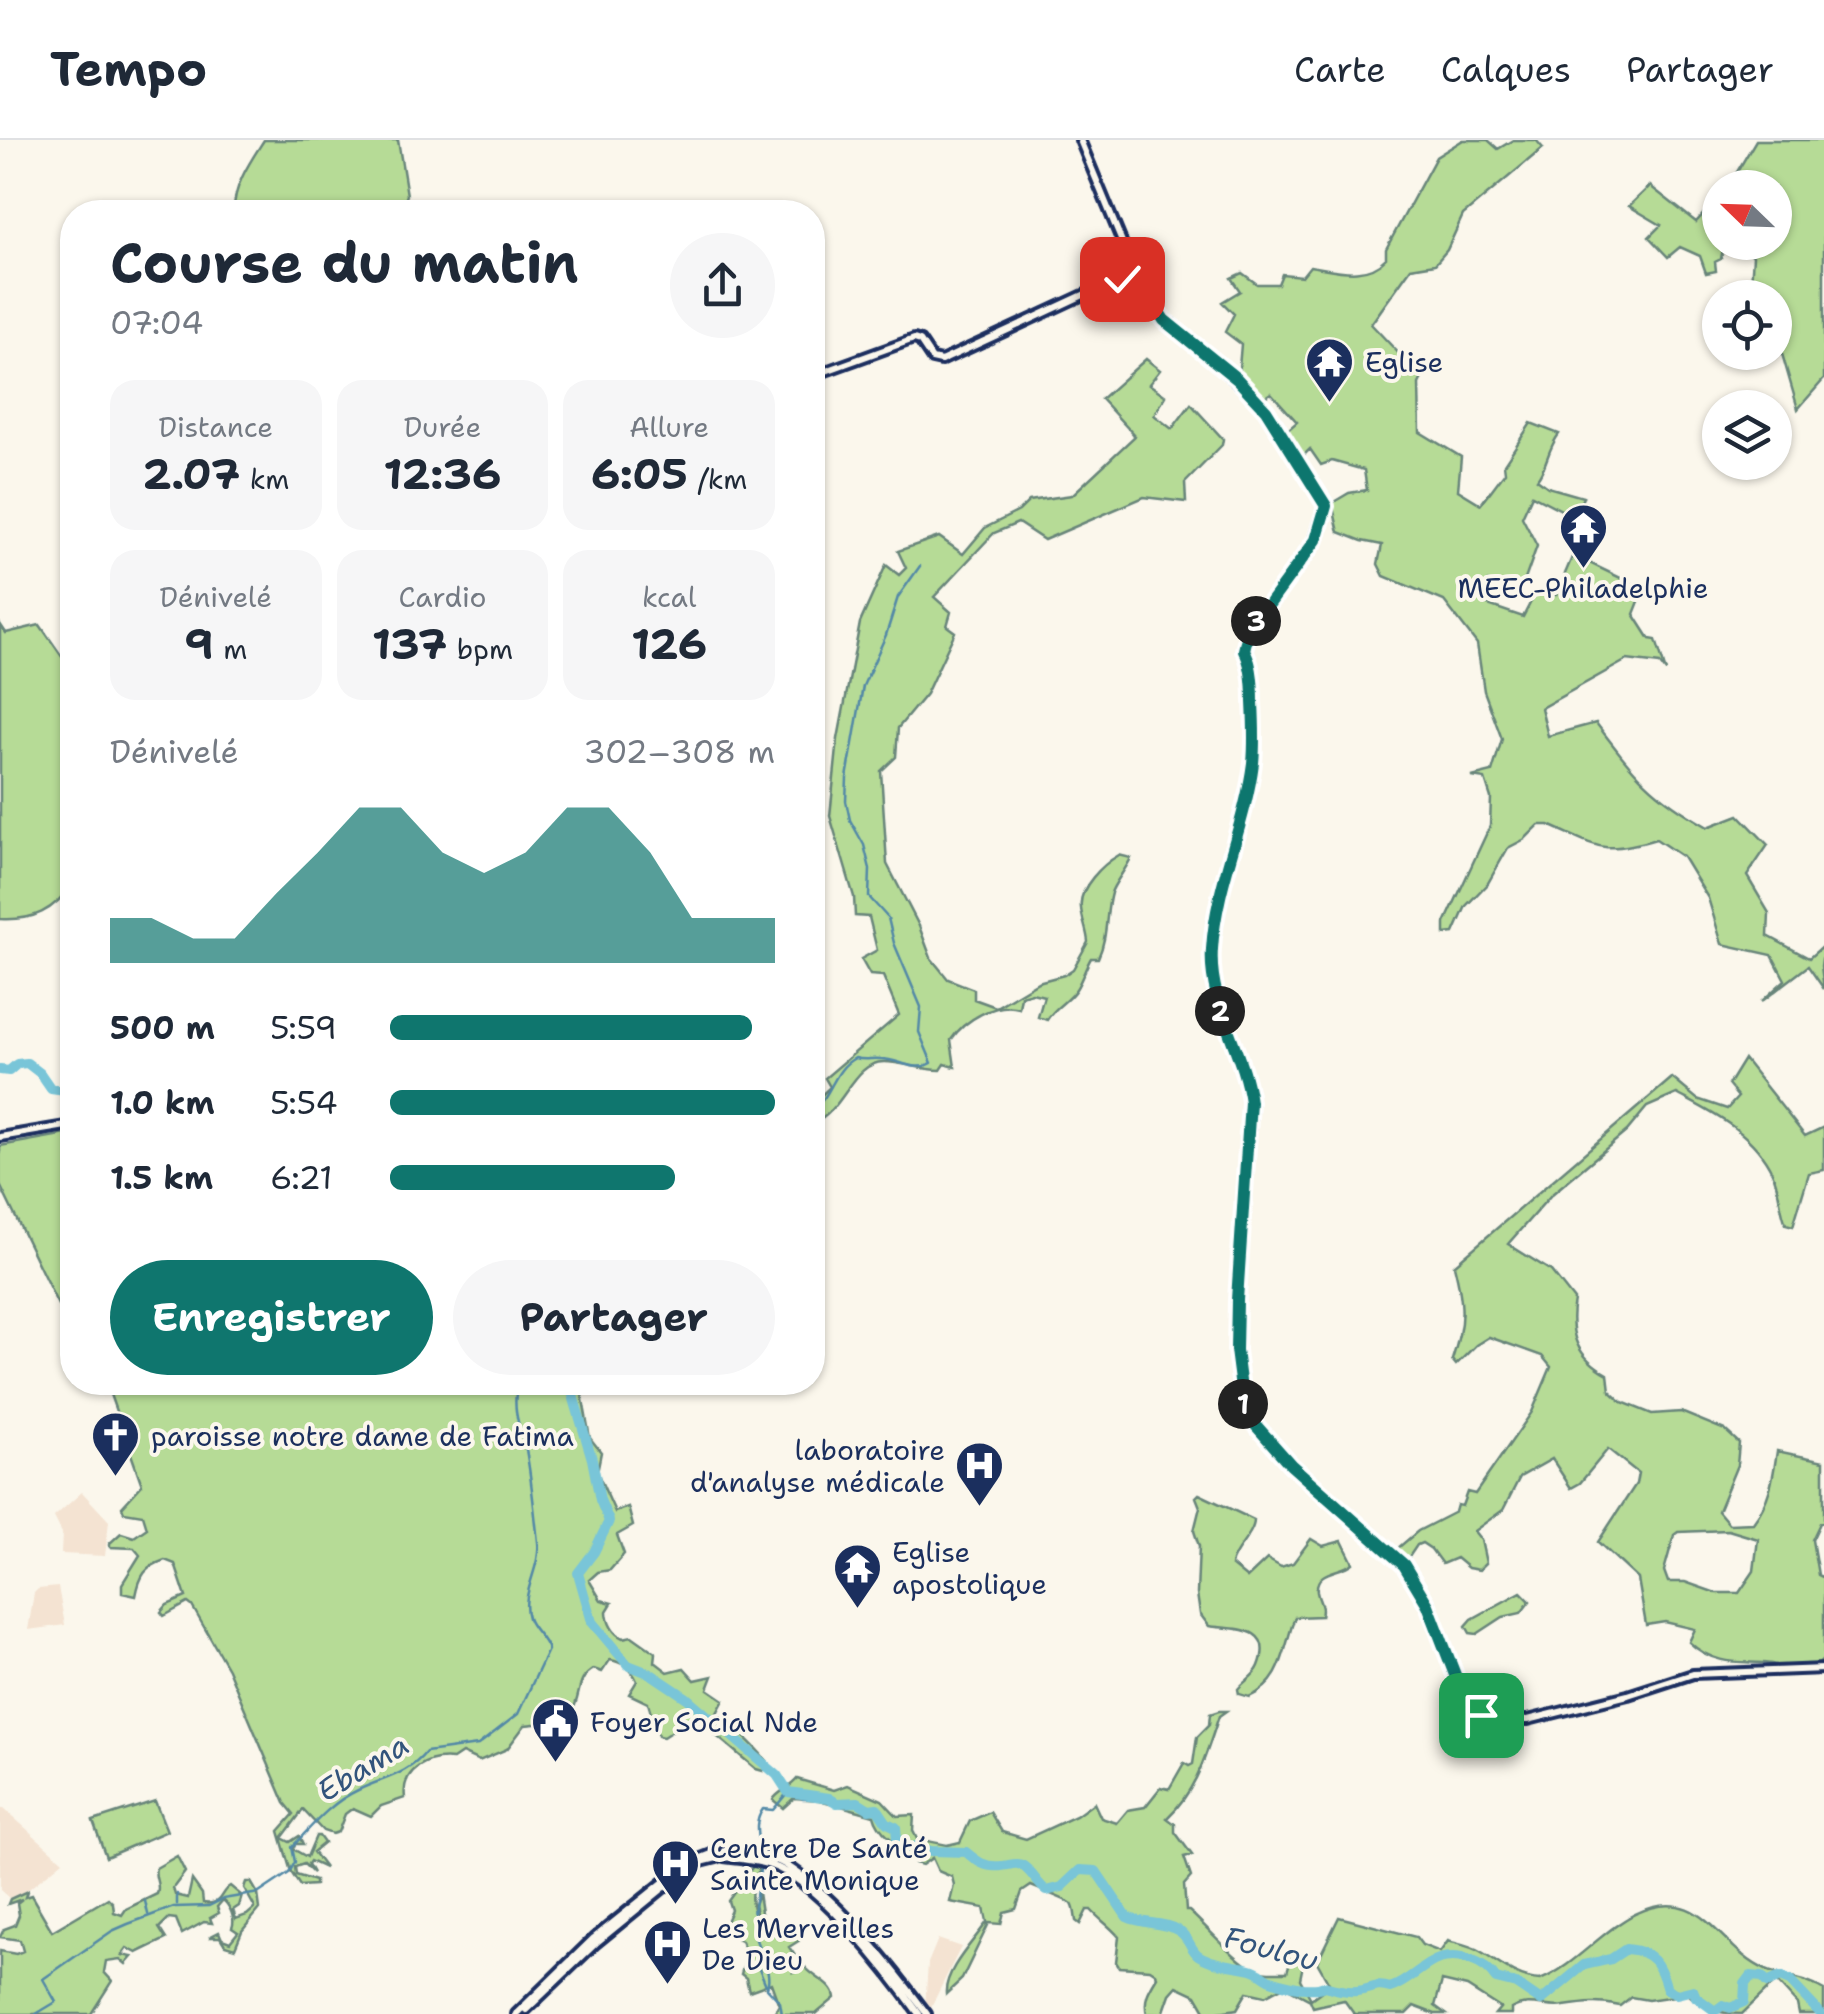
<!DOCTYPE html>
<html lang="fr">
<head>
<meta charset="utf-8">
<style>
	:root { --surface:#fff; --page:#f6f6f7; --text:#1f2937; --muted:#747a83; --line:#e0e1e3; --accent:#0f766e }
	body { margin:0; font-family:"Shantell Sans",sans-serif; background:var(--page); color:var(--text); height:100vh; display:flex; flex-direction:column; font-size:38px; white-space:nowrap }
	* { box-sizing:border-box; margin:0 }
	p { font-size:32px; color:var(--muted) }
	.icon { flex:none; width:55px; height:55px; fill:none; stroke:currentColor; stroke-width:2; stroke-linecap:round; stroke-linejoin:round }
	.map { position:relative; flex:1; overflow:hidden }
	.side { position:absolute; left:60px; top:60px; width:765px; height:1195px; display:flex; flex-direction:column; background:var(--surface); border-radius:40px; box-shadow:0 2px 8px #0004 }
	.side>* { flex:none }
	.needle { width:65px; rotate:293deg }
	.fabs { position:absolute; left:1702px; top:30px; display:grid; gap:20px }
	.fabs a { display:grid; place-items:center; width:90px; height:90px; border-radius:50%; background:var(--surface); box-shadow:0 2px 8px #0004; font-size:50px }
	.pin { position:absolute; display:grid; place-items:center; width:85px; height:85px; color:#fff; margin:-42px; border-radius:20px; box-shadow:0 5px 15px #0006 }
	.km { position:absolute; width:50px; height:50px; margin:-25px; border-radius:50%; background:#222; color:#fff; font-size:28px; line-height:50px; text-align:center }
	.round { display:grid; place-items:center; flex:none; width:105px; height:105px; border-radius:52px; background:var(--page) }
	.head { display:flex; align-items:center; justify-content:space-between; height:170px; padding:0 50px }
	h1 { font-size:55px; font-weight:700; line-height:75px }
	.figures { display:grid; grid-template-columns:repeat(3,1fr); gap:15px; height:170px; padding:10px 50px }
	.figures div { display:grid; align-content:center; border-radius:25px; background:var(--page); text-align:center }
	.figures b { font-size:42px; font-weight:700 }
	.figures small { font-size:28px; font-weight:400 }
	.figures p { font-size:28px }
	.chart { height:280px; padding:20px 50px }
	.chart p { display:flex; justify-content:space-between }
	.chart svg { width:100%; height:180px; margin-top:10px; fill:var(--accent); opacity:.7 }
	.button { display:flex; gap:20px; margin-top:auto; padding:20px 50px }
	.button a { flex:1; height:115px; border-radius:60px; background:var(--accent); color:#fff; font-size:40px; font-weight:700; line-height:115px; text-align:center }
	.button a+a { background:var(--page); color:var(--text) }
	ul { padding:0 50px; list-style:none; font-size:32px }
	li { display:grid; grid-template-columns:160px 120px 1fr; align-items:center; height:75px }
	li i { height:25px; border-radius:12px; background:var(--accent) }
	header { display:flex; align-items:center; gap:60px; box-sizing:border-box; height:140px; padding:0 50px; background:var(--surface); border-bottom:2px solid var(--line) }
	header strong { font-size:48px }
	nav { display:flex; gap:55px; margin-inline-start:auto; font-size:35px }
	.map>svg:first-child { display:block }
	.built { fill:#f4e3d2 }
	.green { fill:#b6db96; stroke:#68857a; stroke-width:2.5; fill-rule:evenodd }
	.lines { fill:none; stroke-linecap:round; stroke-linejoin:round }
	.stream { stroke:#5389a7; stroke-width:2.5 }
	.river { stroke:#79c5d8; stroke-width:10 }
	.secondary-casing { stroke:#1b2f5e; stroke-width:14 }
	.secondary { stroke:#fbf7ec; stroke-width:6 }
	.route-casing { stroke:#fff; stroke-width:20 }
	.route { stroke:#0f766e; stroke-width:12 }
	.labels { text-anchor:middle; stroke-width:8; stroke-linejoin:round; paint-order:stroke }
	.poi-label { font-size:28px; fill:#1b2f5e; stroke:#fbf7ec; text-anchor:start }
	.water-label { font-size:30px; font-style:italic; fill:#32547c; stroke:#fbf7ec }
</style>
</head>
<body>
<header>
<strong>Tempo</strong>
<nav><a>Carte</a><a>Calques</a><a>Partager</a></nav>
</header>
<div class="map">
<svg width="1824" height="1874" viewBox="0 0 1824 1874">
	<rect width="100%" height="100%" fill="#fbf7ec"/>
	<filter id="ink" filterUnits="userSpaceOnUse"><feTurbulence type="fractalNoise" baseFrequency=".01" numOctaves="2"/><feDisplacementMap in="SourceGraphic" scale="20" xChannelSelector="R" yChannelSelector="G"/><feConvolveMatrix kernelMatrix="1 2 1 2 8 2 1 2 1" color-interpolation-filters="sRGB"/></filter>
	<g filter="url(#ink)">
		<path class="built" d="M82,1352L109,1381L105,1416L61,1414L62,1393L54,1377Z
			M58,1447L65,1485L28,1490L34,1453L38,1449Z
			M0,1669H4L63,1721L30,1748L10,1759L0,1750Z
			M938,1799L961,1807L928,1873L925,1868L928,1823Z"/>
		<path class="green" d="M264,0H398L407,55L400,72H234C233,46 250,22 264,0Z
			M1463,0H1488L1498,9L1513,0H1536L1543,8L1463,75L1447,110L1435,124L1411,128L1371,184L1422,238L1419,244L1420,292L1461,317L1458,350L1481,364L1505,332L1504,324L1531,283L1559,294C1547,310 1548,324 1537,339L1548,347L1583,357L1575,377L1532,355L1522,377L1537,406L1522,448L1488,442L1482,463L1523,477L1535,454L1556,455L1573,415L1635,445L1645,446L1634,474L1650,499L1656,500L1666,532L1660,524L1627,520L1541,568L1548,596L1596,583C1635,634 1651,655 1708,687L1739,675L1768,705L1747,736L1769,773L1768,796L1809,818L1824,805L1821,826L1824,849L1808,826L1761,862L1785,840L1772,815L1722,804L1708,758L1683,717L1656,699C1601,715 1599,707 1549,685H1539L1525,699L1508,708L1488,743L1466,766L1454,793L1445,794V783L1490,686L1491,658L1485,639L1472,637L1492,632L1502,599L1484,551L1477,504L1444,461L1384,436L1378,424L1382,405L1362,401L1339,392L1332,363L1349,353L1367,350L1364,330L1332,321L1321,325L1310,309L1301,318L1283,294L1297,282L1271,253L1259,261L1237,239L1242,240L1239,228L1241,204L1225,192L1234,174L1222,162L1240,151L1231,138L1242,133L1257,144H1278L1282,134L1302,136L1310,126C1337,130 1365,140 1386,118V109L1436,17Z
			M1756,0H1824V239L1798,269L1780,207L1775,208V158L1765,157L1751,145L1753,116L1741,103L1775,102V48L1728,47Z
			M1650,46L1696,82L1720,56V102L1724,103L1721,119L1715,122L1716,131L1706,133L1700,116L1680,107L1668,117L1649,97L1661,85L1629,66Z
			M1146,219L1160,230L1149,244L1166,256L1154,275L1172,289L1191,264L1223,299L1222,305L1185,343L1186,362L1144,357L1044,400L1018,383L994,393L934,457L951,472L947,486L955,492L926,554L898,588L896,617L881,631L887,724L919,786L931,818L948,839L974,849V859L996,867L1038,842L1064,835L1073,829L1088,802C1087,790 1082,780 1081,768C1078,748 1103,724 1119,715L1131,718C1126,729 1113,745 1111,753C1105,775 1108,797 1098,818H1091C1085,828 1082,840 1076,849C1069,861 1055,866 1047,880L1038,877L1044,856L1032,853L1021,856L1019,868C997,861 964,880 951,900L955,927L945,924L941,930C921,930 903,922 884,922C852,922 846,969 813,984V959L815,961L830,947L825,938L899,875L883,836L870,835L861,819L877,810L869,777L855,776L854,757L830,676L838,599L860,483L886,425L899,435L906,428L898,411L939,397L963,414L985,388L1019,371L1029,361L1072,355L1135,296L1101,259Z
			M0,484L6,493L40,485L72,531V744C54,771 33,781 0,779Z
			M1744,919L1805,996L1824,987V1030L1809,1033L1793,1086L1786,1084C1779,1067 1780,1048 1772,1032C1753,992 1714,974 1677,954L1647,967L1627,991L1551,1055L1508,1104L1551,1131L1574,1160C1568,1195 1577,1217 1608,1234L1610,1251L1622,1262L1652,1274L1681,1272L1725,1290L1739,1303L1737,1325L1718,1371L1729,1384L1753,1383C1770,1361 1773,1338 1777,1311L1824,1321V1382L1820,1383L1812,1400L1818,1435L1824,1438V1519L1812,1530L1789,1533C1766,1510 1727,1538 1689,1502L1695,1489L1665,1482L1646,1485L1638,1439L1598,1402L1636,1344L1638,1333L1608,1309L1580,1343L1571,1348L1552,1319L1520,1337L1503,1370L1474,1391L1481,1400L1486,1423L1479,1430L1468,1428L1456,1418L1442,1424L1431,1409L1422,1403L1417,1405L1407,1420L1398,1413V1408L1418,1391L1455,1372L1457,1365L1462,1366L1467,1352L1475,1354L1532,1272L1551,1227L1542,1216L1489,1197L1476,1205L1456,1225L1452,1220C1465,1181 1464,1164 1454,1125L1672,938L1697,959L1727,969L1738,957L1728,945ZM1728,1390L1758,1399L1754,1431L1739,1453H1716L1685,1442H1668L1664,1431L1674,1395L1678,1392Z
			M72,993V1186L58,1165L0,1045V1006Z
			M106,1243H580L590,1298L601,1312L597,1332L615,1372L628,1367L633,1386L617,1395L624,1414L610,1430L598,1432L589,1440L601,1460L612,1463L607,1471C607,1482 613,1494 623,1498L632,1496L656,1513L655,1522L668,1532L684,1528L695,1540L713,1536L708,1549L724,1560L717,1573C728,1581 763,1613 768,1624L763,1631L756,1629L694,1577L663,1597L658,1596L648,1563L629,1554L637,1541C632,1529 622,1522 610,1520L602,1532L594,1529C575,1539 582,1557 571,1573L552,1572L544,1583L525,1585L507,1609L479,1621L462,1613L453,1619C429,1616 401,1629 405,1658L381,1666L371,1676L353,1668L345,1674L338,1692L332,1694L323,1691L303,1670L282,1698L290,1702L299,1696L303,1704H295L293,1709L307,1717L316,1696H319L324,1703L313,1712L325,1728L310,1721L308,1724L313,1733L304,1724L295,1727L296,1735L315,1741V1745L300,1746L291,1732L279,1691L294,1674L285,1663L228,1529L192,1466L188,1463L164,1476L161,1472L167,1465L186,1457L175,1424L165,1420C145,1427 140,1435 136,1456L122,1453V1444L140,1415L134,1408L110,1407V1403L121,1393L134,1397L147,1388L143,1375L124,1372L122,1367L142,1345Z
			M1199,1354L1254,1380C1254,1395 1234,1409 1231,1425L1247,1438L1267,1419L1281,1427L1293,1423L1311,1399L1323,1406L1342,1401L1353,1423C1342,1433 1314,1429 1317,1452C1319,1463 1324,1465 1321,1476L1295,1477C1283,1508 1284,1542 1249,1557L1239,1554L1238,1549C1244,1541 1255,1536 1259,1526C1276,1483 1229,1490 1209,1486L1200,1474L1197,1454L1199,1406L1194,1391L1200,1367L1196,1357Z
			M1521,1452L1530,1461L1521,1473L1503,1477L1477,1494L1470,1493L1466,1486L1472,1479Z
			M1219,1571H1226L1219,1576C1206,1614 1197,1650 1167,1678L1175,1684V1692L1192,1715L1184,1717L1191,1737L1184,1745L1186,1771H1189C1204,1784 1240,1825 1255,1830C1265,1833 1277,1832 1287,1832L1291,1818L1283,1813L1284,1809L1293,1811L1304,1820L1300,1839L1311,1859L1330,1845L1317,1822L1339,1777L1416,1797L1422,1805L1440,1812L1448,1801C1458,1804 1470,1806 1480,1812C1500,1823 1516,1839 1540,1840C1575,1826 1601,1791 1635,1774C1702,1741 1716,1808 1766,1830C1785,1838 1805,1838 1824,1850V1874H1799L1797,1864L1776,1841L1742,1874C1719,1874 1705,1870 1688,1854L1648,1860L1631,1857L1620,1866C1599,1861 1585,1863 1564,1866C1547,1870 1530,1858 1511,1869V1874H1495L1500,1868L1467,1847L1442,1841L1435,1866L1446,1874H1435L1414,1866L1406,1874H1354L1344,1860L1313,1867L1310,1860L1284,1846L1265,1856L1247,1852L1237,1869L1207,1874L1196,1855L1177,1846L1170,1854L1163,1874H1147C1143,1859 1149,1850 1157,1837L1156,1833L1150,1829L1119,1827L1116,1822L1119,1797C1110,1786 1100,1780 1091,1770H1087L1080,1784L1076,1781C1075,1776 1075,1768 1072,1764C1071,1762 1036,1748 1031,1746L1022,1752L1016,1769L1004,1772L1001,1784L989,1783L962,1839L946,1854C944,1831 973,1802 987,1782L984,1768L950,1762L954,1745L952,1737L938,1731L932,1718L922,1725L915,1723L912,1712C897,1705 878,1692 874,1675L819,1660L794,1658L783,1668L773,1660C777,1652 790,1648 797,1639L834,1650L848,1645L882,1660L897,1676L914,1675L913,1691L917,1699L947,1705L960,1702L970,1681L990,1672L1002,1692L1026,1699L1076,1676L1094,1663L1101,1678L1117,1683L1128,1670L1145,1667L1161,1647L1169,1649L1184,1623L1189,1626L1193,1624L1197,1597L1209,1585L1210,1574Z
			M155,1661L167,1691L106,1717L93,1681Z
			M177,1716L185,1732L173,1748L175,1755L188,1758L192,1740L202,1754L203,1763C223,1766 219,1752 230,1746L242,1756L239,1766L233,1770L236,1779L247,1775L255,1768L244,1748L246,1742H251L258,1754L260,1769L242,1791L235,1808L225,1805L220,1797H209L219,1792L222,1799L230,1802L238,1792L232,1788C236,1779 230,1766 223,1760L217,1767L219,1773L210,1778L212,1783L204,1782L182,1794L176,1779L169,1778L159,1788L166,1799L137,1813L127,1808L122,1815L132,1817L126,1824L120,1819L106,1821L104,1832L112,1841L91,1874H0V1811L16,1814L23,1811L20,1800L0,1797L4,1789L15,1785L19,1775L17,1763L22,1759L8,1764L10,1759L27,1751L25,1757L31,1755L52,1791L108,1758L113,1763L114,1772L122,1775L126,1769L157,1754C161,1744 153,1738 156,1728Z
			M756,1722L760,1727C753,1743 746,1761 757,1776L754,1765L758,1753L764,1792L781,1795L796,1784L801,1790L800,1800L789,1807L796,1817L793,1832L805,1827C814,1838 834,1844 835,1858L816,1874H773L779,1865L771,1843L749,1851L746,1838L741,1834C745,1821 748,1815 741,1801L732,1797V1791L725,1784L731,1770L728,1761Z"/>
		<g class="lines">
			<path class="stream" d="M812,970C833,956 832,930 855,918C866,921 870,918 881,919C900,919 913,933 932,923L919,892L921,867L894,803L888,778L869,757L870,729L864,705L850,680L846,661L847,638L863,546L886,495L898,457L920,426
				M795,1653L803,1659L822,1658
				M760,1713C758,1697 753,1683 763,1669L773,1670L788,1652
				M760,1726C760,1749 750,1766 754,1792C758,1813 773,1828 767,1848L780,1862L782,1874
				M177,1754V1764
				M145,1761L148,1774
				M760,1816L756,1821L766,1845
				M36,1874L56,1862L43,1839L112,1791L128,1784L174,1767L209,1766L223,1759L259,1753L289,1733L295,1722L292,1707C312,1686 330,1663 358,1650C383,1638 408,1635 426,1612L478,1605L518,1574L548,1510C544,1497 532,1490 528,1478C520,1453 541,1428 538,1402C535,1376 531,1335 526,1310C520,1289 510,1265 519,1242"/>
			<path class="river" d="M0,930L9,931L17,924L27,923L40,933L51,949L72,952
				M569,1242L592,1319L600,1360L609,1381L594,1412L578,1433L592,1482L628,1525L651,1534L687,1558L777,1635L788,1652L829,1658L837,1663L858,1662L869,1669L877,1668L887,1683L896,1687L897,1701L911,1710L916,1706L931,1711L966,1712C978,1722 985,1728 1002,1726C1006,1726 1015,1723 1018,1724C1030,1726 1036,1744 1047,1751L1062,1747L1080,1730L1096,1731L1127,1777C1144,1785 1163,1781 1179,1791C1189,1797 1190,1809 1198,1815C1214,1825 1234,1825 1251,1829C1259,1831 1263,1836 1271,1840C1284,1845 1312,1852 1324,1846C1335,1849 1345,1852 1357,1851C1371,1850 1375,1843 1390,1848C1408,1843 1421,1825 1439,1819C1460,1813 1485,1822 1496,1839L1516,1844L1541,1861L1584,1825L1611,1819L1626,1809C1653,1811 1660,1824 1667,1849L1677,1854L1693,1850L1696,1857L1715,1871L1723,1865L1730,1868L1744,1862L1745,1844L1751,1836L1762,1837L1767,1843L1780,1837L1790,1841L1821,1874"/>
			<defs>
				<path id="secondary" d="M1080,0L1136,136L1155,170L1259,261L1326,366L1315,400L1248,493L1244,510C1253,523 1253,546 1253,562C1254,582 1255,602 1253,623C1245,686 1216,745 1212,809C1208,864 1243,909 1251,963L1237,1159L1236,1210L1245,1272L1291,1325L1403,1425L1429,1465L1461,1553L1476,1571L1501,1580H1528L1628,1555L1693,1534L1824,1529
					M812,236L914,199L920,201L932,219L941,221L1092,151L1136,136
					M0,997L72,985
					M725,1711C745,1713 768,1714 786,1725C836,1756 892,1827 927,1874
					M724,1717C742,1719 762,1721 778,1728C825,1750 888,1831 919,1874
					M526,1870L596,1803L683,1732L697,1723L717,1718
					M516,1874L594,1798L686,1724L714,1713"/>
			</defs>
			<use href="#secondary" class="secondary-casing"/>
			<use href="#secondary" class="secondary"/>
		</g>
	</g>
	<g class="lines" filter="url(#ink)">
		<defs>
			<path id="route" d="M1122,139L1136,136L1164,180L1237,239L1266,270L1326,366L1316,400L1248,493L1244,510C1252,523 1253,546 1253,562C1254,582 1255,602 1253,623C1245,686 1216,744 1212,809C1208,864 1243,909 1250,962L1237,1160L1236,1210L1244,1272L1291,1325L1404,1425L1428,1465L1462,1553L1481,1575"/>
		</defs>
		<use href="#route" class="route-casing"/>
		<use href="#route" class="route"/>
	</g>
	<defs>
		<symbol id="temple-pin" viewBox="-11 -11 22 30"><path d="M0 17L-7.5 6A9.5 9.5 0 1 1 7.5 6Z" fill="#1b2f5e" stroke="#fbf7ec"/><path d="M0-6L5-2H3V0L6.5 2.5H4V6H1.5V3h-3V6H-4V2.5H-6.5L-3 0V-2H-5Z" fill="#fff"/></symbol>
		<symbol id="church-pin" viewBox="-11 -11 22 30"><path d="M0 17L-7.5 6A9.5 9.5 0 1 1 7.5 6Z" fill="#1b2f5e" stroke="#fbf7ec"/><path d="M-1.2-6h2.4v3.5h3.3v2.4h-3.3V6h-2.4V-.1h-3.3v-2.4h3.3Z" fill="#fff"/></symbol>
		<symbol id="hospital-pin" viewBox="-11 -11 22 30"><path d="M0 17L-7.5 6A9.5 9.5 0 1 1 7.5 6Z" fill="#1b2f5e" stroke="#fbf7ec"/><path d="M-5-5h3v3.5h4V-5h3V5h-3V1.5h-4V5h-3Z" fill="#fff"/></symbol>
		<symbol id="civic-pin" viewBox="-11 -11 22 30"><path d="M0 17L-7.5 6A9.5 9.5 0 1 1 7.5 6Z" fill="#1b2f5e" stroke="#fbf7ec"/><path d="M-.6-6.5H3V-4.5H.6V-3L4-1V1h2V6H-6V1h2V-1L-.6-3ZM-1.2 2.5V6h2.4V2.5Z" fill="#fff"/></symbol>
	</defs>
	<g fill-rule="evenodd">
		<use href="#temple-pin" x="1302" y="194" width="55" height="75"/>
		<use href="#temple-pin" x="1556" y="360" width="55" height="75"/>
		<use href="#church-pin" x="88" y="1268" width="55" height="75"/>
		<use href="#hospital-pin" x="952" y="1298" width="55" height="75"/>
		<use href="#temple-pin" x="830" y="1400" width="55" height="75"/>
		<use href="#civic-pin" x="528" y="1554" width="55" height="75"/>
		<use href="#hospital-pin" x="648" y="1696" width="55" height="75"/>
		<use href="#hospital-pin" x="640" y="1776" width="55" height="75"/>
	</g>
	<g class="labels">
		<g class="poi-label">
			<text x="1365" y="232">Eglise</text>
			<text x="1583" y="458" text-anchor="middle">MEEC-Philadelphie</text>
			<text x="151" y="1306">paroisse notre dame de Fatima</text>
			<text x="945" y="1320" text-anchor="end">laboratoire<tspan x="945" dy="32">d'analyse médicale</tspan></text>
			<text x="892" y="1422">Eglise<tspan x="892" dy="32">apostolique</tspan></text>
			<text x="590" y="1592">Foyer Social Nde</text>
			<text x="710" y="1718">Centre De Santé<tspan x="710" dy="32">Sainte Monique</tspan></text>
			<text x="702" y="1798">Les Merveilles<tspan x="702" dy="32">De Dieu</tspan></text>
		</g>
		<g class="water-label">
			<text transform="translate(363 1628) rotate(-31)" y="10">Ebama</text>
			<text transform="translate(1271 1809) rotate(15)" y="10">Foulou</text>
		</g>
	</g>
</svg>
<div class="fabs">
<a><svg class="needle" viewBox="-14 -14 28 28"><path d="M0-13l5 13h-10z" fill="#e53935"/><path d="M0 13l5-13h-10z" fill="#747a83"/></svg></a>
<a><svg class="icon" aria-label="locate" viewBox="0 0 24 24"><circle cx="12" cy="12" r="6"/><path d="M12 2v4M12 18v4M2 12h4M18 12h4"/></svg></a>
<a><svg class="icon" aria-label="layers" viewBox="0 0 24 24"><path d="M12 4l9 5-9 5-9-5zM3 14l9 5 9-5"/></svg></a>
</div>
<div class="pin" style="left:1481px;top:1575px;background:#1e9e55"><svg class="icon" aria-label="arrive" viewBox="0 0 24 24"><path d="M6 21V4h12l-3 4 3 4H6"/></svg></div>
<div class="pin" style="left:1122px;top:139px;background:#d93025"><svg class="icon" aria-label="check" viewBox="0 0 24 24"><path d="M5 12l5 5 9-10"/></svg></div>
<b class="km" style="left:1243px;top:1264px">1</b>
<b class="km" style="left:1220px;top:871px">2</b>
<b class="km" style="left:1256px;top:481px">3</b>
<section class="side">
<div class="head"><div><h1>Course du matin</h1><p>07:04</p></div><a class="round"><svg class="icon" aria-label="share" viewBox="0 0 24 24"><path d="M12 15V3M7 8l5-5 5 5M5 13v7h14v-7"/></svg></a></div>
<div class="figures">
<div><p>Distance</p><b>2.07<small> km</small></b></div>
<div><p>Durée</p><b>12:36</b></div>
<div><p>Allure</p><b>6:05<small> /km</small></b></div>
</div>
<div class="figures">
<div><p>Dénivelé</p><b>9<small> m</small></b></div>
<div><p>Cardio</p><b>137<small> bpm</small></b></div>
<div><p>kcal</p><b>126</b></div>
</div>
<div class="chart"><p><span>Dénivelé</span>302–308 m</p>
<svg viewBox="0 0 160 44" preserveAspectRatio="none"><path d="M0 44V33L10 33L20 38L30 38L40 27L50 17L60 6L70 6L80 17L90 22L100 17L110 6L120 6L130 17L140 33L150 33L160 33V44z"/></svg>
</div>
<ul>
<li><b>500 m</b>5:59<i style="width:94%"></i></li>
<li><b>1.0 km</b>5:54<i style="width:100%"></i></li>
<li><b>1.5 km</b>6:21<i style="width:74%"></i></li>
</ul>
<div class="button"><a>Enregistrer</a><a>Partager</a></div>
</section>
</div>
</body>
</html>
